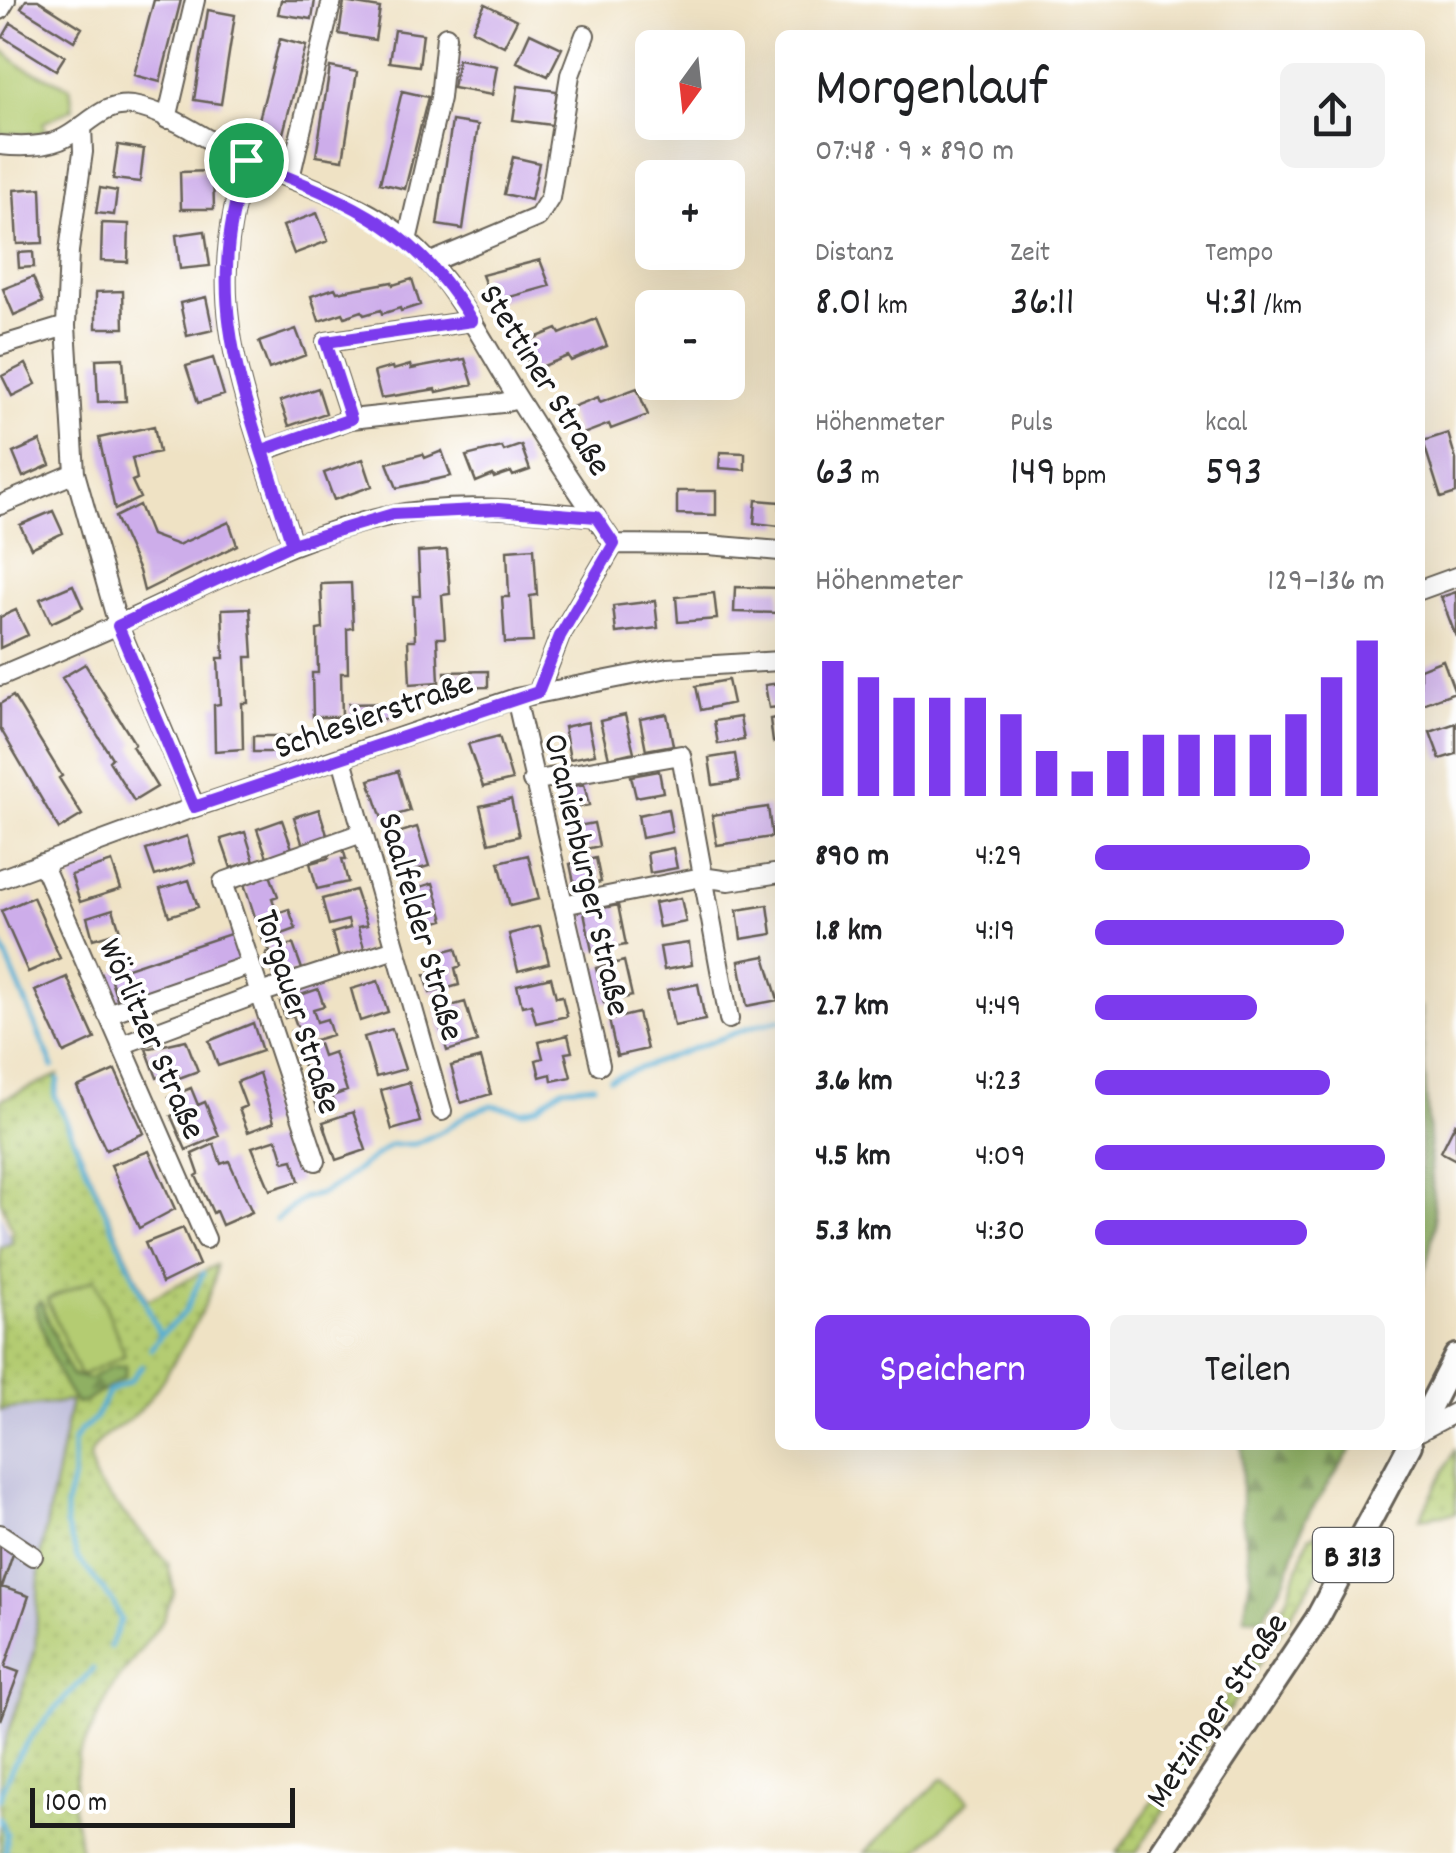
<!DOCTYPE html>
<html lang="de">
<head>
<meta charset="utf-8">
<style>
	:root { --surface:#fff; --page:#f2f2f2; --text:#202124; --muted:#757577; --accent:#7c3aed }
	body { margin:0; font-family:Dekko,sans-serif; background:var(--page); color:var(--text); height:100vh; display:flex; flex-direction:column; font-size:38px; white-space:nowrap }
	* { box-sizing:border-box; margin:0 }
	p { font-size:32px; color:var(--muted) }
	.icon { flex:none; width:55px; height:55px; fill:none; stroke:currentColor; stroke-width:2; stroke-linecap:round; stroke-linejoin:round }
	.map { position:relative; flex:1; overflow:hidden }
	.sheet { position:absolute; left:775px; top:30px; width:650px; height:1420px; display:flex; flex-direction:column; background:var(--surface); border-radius:15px; box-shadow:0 10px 40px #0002 }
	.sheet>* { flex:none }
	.needle { width:65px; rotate:195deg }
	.fabs { position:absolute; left:635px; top:30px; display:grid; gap:20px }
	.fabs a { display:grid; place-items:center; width:110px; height:110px; border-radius:15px; background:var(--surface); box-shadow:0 10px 40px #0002; font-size:50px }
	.scale { position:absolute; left:30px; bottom:25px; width:265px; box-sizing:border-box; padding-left:10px; border:5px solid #1c1c1c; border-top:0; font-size:28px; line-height:35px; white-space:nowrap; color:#1c1c1c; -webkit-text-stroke:8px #fff; paint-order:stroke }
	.pin { position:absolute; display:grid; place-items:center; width:85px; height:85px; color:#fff; margin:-42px; border:5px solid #fff; border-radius:50%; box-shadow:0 2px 10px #0007 }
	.round { display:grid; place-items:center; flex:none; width:105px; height:105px; border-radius:15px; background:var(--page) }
	.head { display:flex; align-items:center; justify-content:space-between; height:170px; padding:0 40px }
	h1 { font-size:55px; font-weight:600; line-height:75px }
	.stats { display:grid; grid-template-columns:repeat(3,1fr); gap:15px; height:170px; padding:10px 40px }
	.stats div { display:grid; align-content:center }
	.stats b { font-size:42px; font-weight:600 }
	.stats small { font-size:28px; font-weight:400 }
	.stats p { font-size:28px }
	.chart { height:280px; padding:20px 40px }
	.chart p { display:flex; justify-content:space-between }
	.chart svg { width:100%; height:180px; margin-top:10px; stroke:var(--accent); stroke-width:6 }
	.button { display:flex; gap:20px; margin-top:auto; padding:20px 40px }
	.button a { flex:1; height:115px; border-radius:15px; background:var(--accent); color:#fff; font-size:40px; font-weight:600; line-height:115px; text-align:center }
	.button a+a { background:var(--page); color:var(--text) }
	ul { padding:0 40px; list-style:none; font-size:32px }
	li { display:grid; grid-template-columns:160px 120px 1fr; align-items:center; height:75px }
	li i { height:25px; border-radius:12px; background:var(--accent) }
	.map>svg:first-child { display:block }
	.industrial { fill:#c2c1dc }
	.grass { fill:url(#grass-dots); stroke:#687447; stroke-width:2.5 }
	.forest { fill:url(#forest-firs); stroke:#566640; stroke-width:2.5 }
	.green { fill:#b4cc72; stroke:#687447; stroke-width:2.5 }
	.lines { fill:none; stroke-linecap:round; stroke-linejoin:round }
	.stream { stroke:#56afd4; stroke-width:5 }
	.building { fill:#cdadea }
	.minor-casing { stroke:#666157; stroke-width:22 }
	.major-casing { stroke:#666157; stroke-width:28 }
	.minor { stroke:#fff; stroke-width:18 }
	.major { stroke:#fff; stroke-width:22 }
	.route-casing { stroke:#fff; stroke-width:20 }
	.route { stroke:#7c3aed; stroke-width:12 }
	.labels { text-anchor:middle; stroke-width:8; stroke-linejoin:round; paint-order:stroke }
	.shield { fill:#fff; stroke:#606060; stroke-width:2.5 }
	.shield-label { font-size:32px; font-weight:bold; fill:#1c1c1c }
	.street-label { font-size:35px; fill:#1c1c1c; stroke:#fff }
</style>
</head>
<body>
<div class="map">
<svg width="1456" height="1853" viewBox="0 0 1456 1853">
	<defs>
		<pattern id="grass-dots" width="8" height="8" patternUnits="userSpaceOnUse" patternTransform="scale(2.5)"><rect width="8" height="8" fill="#b4cc72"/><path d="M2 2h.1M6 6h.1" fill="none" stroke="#9aaf62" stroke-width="1.8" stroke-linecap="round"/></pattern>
		<pattern id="forest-firs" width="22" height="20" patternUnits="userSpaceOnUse" patternTransform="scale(2.5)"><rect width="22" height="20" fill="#8fb064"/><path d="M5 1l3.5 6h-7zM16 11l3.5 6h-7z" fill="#748e52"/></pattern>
	</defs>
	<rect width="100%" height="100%" fill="#fff"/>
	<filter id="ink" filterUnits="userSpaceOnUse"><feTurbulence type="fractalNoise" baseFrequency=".01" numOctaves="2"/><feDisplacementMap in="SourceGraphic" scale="20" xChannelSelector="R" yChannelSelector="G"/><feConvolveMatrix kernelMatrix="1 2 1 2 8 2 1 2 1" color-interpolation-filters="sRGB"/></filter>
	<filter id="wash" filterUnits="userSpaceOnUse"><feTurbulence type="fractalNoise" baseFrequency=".0048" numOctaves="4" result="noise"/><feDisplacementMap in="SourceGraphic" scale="40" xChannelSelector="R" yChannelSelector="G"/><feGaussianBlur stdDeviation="2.25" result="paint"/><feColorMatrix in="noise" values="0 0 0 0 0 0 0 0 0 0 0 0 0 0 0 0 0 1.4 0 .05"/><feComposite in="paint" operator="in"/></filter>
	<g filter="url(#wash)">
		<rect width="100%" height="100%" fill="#efe2c4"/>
		<path class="industrial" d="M0,1210L71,1400L86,1466L96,1482L161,1554L174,1583L170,1606L163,1620L113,1686L78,1757L73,1807L80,1853H0Z"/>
		<path class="grass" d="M58,1075L56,1096L147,1300L216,1265C217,1296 162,1386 140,1410C124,1427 96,1435 89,1458L96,1482L168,1563L174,1592L163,1620L113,1686L78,1757L73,1807L81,1853H0V1758L35,1651L40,1557L71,1401L0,1410V1248L13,1242L10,1233L13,1231L0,1199V1100Z
			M1456,1448V1513L1420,1518Z
			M1315,1534L1331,1544V1553L1136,1853H1117L1240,1677L1287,1599L1309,1537Z"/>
		<path class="forest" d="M1420,1005L1435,1226L1420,1295Z
			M40,1301L71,1375L90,1379L111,1367L126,1366L124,1378L85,1402L76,1403C55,1376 46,1338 35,1306Z
			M1242,1445H1354L1305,1520L1286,1578L1263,1618L1244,1617L1251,1573L1242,1518Z"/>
		<path class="green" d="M0,48L21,66L70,87L73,108L43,123L46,131L34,134H0Z
			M95,1279L125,1355L80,1376L47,1299Z
			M943,1778L969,1801L916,1853H864Z"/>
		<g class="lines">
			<path class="stream" d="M1,944L53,1067
				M58,1079L55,1096L160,1336L151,1349
				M610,1079L757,1025L780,1020
				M276,1220L303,1198L321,1194L342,1181L390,1145L415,1144L446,1129L469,1113L492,1105L522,1111L537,1107L562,1088L594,1085
				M161,1335L185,1312L203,1273
				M110,1647L121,1620L113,1602L77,1557L66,1525V1505L73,1478V1442L81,1430L95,1419L108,1392L130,1381L142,1366
				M0,1798C14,1745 57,1708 93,1669
				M0,1818L7,1834L5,1853"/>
		</g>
		<g id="blocks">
			<path class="building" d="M26,0H38L82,28L74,41L21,8Z
				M154,0H181L160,82L134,75Z
				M281,0H315L312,19L278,14Z
				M344,2L380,8L375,40L339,34Z
				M485,4L517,20L504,46L472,30Z
				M208,10L235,15L221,104L194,100Z
				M11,23L65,56L56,70L3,37Z
				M394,30L423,34L419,66L389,62Z
				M530,33L562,48L548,76L517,62Z
				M280,39L306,46L282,137L256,131Z
				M458,59L497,66L492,95L453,88Z
				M330,67L357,72L343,160L316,156Z
				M518,86L557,91L552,125L513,120Z
				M402,91L428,97L405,189L380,183Z
				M452,121L478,125L463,229L437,225Z
				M118,145L144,149L140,182L113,179Z
				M513,157L539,163L531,200L504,194Z
				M213,171L214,209H181L180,172Z
				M41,188L43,243L17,244L14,190Z
				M100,188L117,191L114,215L96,213Z
				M317,213L328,241L294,254L283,226Z
				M102,223L129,224L128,262L101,261Z
				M205,231L210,266L180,269L176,235Z
				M33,252L34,267L19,268L18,253Z
				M540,260L550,286L492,302L482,275Z
				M33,277L43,302L14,315L3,289Z
				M412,279L420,305L401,311L400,308L382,314L381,310L364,315L362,311L345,317L343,313L319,321L311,296L335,288L337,292L392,282L393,285Z
				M123,291L124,328H96V292Z
				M206,297L213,330L187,336L180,303Z
				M596,319L607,346L571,361L568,356L531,371L520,344L557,329L560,334Z
				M296,329L306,355L269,369L259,342Z
				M123,358L126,401L98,402L96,359Z
				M213,358L224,395L198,403L186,366Z
				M465,359L473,384L437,392L436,389L381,398L374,372L392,367L393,370L410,365L411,369Z
				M26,364L36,384L12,396L2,376Z
				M318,388L326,413L289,426L280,401Z
				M637,388L648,415L611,429L609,424L578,436L567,409L598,397L600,402Z
				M154,426L159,452L132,458L137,479L132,481L140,498L115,510L99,438Z
				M1448,433L1456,460V493L1441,498L1423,441Z
				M40,441L50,465L23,477L13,453Z
				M521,445L530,470L513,476L511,472L494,478L493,475L476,482L466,456L502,447L504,451Z
				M442,451L451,476L397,488L387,463L423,454L425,458Z
				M720,452L745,453V470L719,468Z
				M363,459L372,486L334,500L324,473Z
				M677,491H716V515L677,514Z
				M756,500L780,502V526L754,523Z
				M139,505L151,535L178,545L229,522L237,545L144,591L139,571L115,517Z
				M53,511L63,533L31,548L20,525Z
				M534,548L537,595L530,596L533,642L505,643L502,597H509L507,550Z
				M447,550L450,594L442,595L445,638H437L439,682L410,684L408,640H415L413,596H420L418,552Z
				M351,583L353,628L347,629L348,673H341L342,717H313L312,673H318L317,630L323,629L321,584Z
				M73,585L83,608L51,623L40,599Z
				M735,587L780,588V613L734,612Z
				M1456,592V637L1441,597Z
				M714,593L717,619L678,622L676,597Z
				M655,601L658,628L616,633L613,606Z
				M250,608L253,657H246L248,703H242L243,749L215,751L214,705L220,704L218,658H224L222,609Z
				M16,610L28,635L0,648V617Z
				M1443,660L1455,692L1420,705V669Z
				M85,664L135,744L132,746L157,787L134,801L109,761L112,758L62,678Z
				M488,671V687L446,688L445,672Z
				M728,680L733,703L701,710L696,686Z
				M780,683V707L769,708L765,685Z
				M13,696L62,776L59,778L82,815L59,829L0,728V704Z
				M392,703V719H350L349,704Z
				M667,714L673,745L646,750L640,719Z
				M625,715L634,752L609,758L600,721Z
				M740,717L744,740L718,744L714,721Z
				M780,717V741L773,742L770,719Z
				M588,722L595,754L570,759L564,727Z
				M1456,723V754L1440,759L1430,732Z
				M253,736H295V752H253Z
				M499,736L512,780L483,787L468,744Z
				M735,754L739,781L713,785L709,758Z
				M398,771L410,811L382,819L369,780Z
				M659,771L663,792L636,797L631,776Z
				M584,784L589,805L560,811L556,790Z
				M511,799L519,836L489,843L480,806Z
				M768,807L772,837L717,845L712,815Z
				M319,809L328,838L303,846L294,817Z
				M668,809L672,832L642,838L638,815Z
				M282,820L293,851L268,860L257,829Z
				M594,823L599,846L573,852L568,828Z
				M417,827L429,866L402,874L388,836Z
				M245,832L254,861L231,868L221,839Z
				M187,836L195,863L155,876L146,850Z
				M673,848L677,868L650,873L647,853Z
				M343,849L346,859H342L348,882L317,889L310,863L329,858L328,853Z
				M528,855L539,899L510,906L499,862Z
				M596,858L601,882L575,887L570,864Z
				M112,862L121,889L80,902L71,875Z
				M270,875L278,896L272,898L277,913L289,909L296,929L263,941L244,884Z
				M189,880L198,907L169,916L160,889Z
				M433,883L444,920L416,928L404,892Z
				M355,890L367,925L358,927L365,951L339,958L332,933L350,928L348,920L329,925L322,899Z
				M33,897L60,958L28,972L1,911Z
				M681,898L686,922L659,927L654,903Z
				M618,905L626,945L592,951L584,912Z
				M768,905L772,934L741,939L737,910Z
				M113,909L120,931L93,939L87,917Z
				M540,926L549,963L518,971L509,934Z
				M233,933L244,963L119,1005L109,974Z
				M280,940L283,947L293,944L302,969L275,978L266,954L270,952L267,944Z
				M689,943L692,965L664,970L660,947Z
				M456,948L461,966L455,968L459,985L430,993L425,975L431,974L426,956Z
				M765,956L778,1000L747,1006L739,961Z
				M624,961L632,996L604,1003L596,968Z
				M67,977L95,1039L64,1053L35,991Z
				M551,977L556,997L562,996L567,1016L536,1023L531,1004L522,1006L517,985Z
				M378,981L388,1012L360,1021L351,989Z
				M698,984L705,1020L674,1026L667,990Z
				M318,989L324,1006L313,1009L317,1022L327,1019L332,1035L295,1046L291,1031L298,1029L293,1015L285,1018L280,1002Z
				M465,1002L477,1042L447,1051L436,1010Z
				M638,1013L647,1049L617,1056L609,1020Z
				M253,1023L262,1051L218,1066L209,1041Z
				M392,1029L405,1069L376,1077L364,1037Z
				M568,1035L572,1052L565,1053L571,1077L552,1081L551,1074L540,1077L536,1060L543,1058L539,1042Z
				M186,1040L198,1071L179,1078L177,1071L157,1078L146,1049Z
				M319,1044L323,1056L334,1052L347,1091L332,1096L335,1105L318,1110L298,1052Z
				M481,1058L491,1094L461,1103L451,1066Z
				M115,1070L144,1133L106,1150L77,1087Z
				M259,1073L274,1122L248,1132L239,1109L246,1106L237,1082Z
				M409,1082L420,1122L392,1130L381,1090Z
				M191,1088L198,1105L205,1102L219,1136L186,1150L171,1116L176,1114L169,1097Z
				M353,1112L366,1150L336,1160L323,1122Z
				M1456,1122V1160L1441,1152Z
				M277,1139L284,1162L293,1160L299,1181L270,1190L252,1147Z
				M214,1144L221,1164L229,1161L252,1212L222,1225L216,1211L213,1213L196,1176L199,1174L192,1154Z
				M149,1151L175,1209L139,1228L111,1165Z
				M183,1228L199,1265L162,1283L145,1243Z
				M0,1546L14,1551L2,1587L29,1596L5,1667L19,1672L1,1720Z"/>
		</g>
	</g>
	<g filter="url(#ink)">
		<use href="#blocks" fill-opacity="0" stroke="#666157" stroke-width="2.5"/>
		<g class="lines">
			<defs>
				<path id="minor" d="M0,10L6,0
					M167,119L195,0
					M82,126L83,152L69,251L66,326L75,473L118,625L195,807
					M0,145C19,147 42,147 60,140C86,129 102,101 133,106C174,113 212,145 249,162C293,181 340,195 380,220C445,261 475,329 514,392C545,442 580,495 614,544L560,636L538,693
					M246,160C237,195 228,230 227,267C222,358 265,457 292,543
					M290,178L332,0
					M407,241L440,98L446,36
					M429,263L538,217L550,198L570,75L585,35
					M0,346L66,326
					M351,419L502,403L518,399
					M263,451L351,419L326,342L472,321
					M0,505L75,473
					M614,544L708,545L780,551
					M1420,590L1456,577
					M0,676C56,652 113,628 168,602C241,568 310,532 389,516C456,502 529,510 596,517
					M516,698L600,1065
					M342,759L442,1111
					M532,781L681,755L729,1019
					M42,863L206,1239
					M0,879L195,807L516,698L668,668L780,661
					M563,905L702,877L729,881L780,873
					M107,1014L250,965
					M121,1045L260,993L395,949
					M316,1161L223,882L362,833
					M1420,1431L1456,1412
					M0,1534L33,1556"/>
				<path id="major" d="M1420,1426L1456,1356
					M1161,1853L1317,1619L1410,1445"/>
			</defs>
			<use href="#minor" class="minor-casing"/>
			<use href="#major" class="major-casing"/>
			<use href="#minor" class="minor"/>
			<use href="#major" class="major"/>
		</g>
	</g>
	<g class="lines" filter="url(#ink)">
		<defs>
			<path id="route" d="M246,160C237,196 228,230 227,267C222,358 265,457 292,544L118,626L194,807L538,692L560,636L614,544L596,517L498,509L393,514L292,544L263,450L351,419L326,342L472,321C414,224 346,201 246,160"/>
		</defs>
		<use href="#route" class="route-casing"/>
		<use href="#route" class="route"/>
	</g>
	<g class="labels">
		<rect class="shield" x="1313" y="1528" width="80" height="54" rx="8"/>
		<g class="shield-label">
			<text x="1353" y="1566">B 313</text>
		</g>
		<g class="street-label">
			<text transform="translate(547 379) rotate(58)" y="12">Stettiner Straße</text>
			<text transform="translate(373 713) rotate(-19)" y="12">Schlesierstraße</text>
			<text transform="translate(589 874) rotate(77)" y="12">Oranienburger Straße</text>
			<text transform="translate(423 926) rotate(74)" y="12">Saalfelder Straße</text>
			<text transform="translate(300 1011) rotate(72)" y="12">Torgauer Straße</text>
			<text transform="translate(154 1038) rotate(66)" y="12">Wörlitzer Straße</text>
			<text transform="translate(1215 1709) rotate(-56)" y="12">Metzinger Straße</text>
		</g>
	</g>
</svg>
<div class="fabs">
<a><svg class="needle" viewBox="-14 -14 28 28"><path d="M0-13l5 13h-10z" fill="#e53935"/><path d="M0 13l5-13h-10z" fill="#757577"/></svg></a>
<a>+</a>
<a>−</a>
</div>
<div class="scale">100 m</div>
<div class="pin" style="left:246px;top:160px;background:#1e9e55"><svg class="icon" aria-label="arrive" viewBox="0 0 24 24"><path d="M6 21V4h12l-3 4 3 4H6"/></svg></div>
<section class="sheet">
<div class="head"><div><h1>Morgenlauf</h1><p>07:48 · 9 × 890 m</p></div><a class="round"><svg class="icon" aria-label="share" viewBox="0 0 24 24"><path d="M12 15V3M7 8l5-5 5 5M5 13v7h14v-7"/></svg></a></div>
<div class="stats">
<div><p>Distanz</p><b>8.01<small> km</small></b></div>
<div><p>Zeit</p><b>36:11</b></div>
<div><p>Tempo</p><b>4:31<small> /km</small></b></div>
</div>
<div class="stats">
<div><p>Höhenmeter</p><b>63<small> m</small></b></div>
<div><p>Puls</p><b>149<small> bpm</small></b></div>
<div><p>kcal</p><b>593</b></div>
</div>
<div class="chart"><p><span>Höhenmeter</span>129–136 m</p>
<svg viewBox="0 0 160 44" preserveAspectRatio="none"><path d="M5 44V11M15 44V15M25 44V20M35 44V20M45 44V20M55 44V24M65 44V33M75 44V38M85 44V33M95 44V29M105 44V29M115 44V29M125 44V29M135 44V24M145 44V15M155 44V6"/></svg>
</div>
<ul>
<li><b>890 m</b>4:29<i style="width:74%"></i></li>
<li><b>1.8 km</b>4:19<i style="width:86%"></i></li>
<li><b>2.7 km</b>4:49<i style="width:56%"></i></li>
<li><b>3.6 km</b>4:23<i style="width:81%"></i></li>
<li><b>4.5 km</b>4:09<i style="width:100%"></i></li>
<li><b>5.3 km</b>4:30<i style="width:73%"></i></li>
</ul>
<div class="button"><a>Speichern</a><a>Teilen</a></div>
</section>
</div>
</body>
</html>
